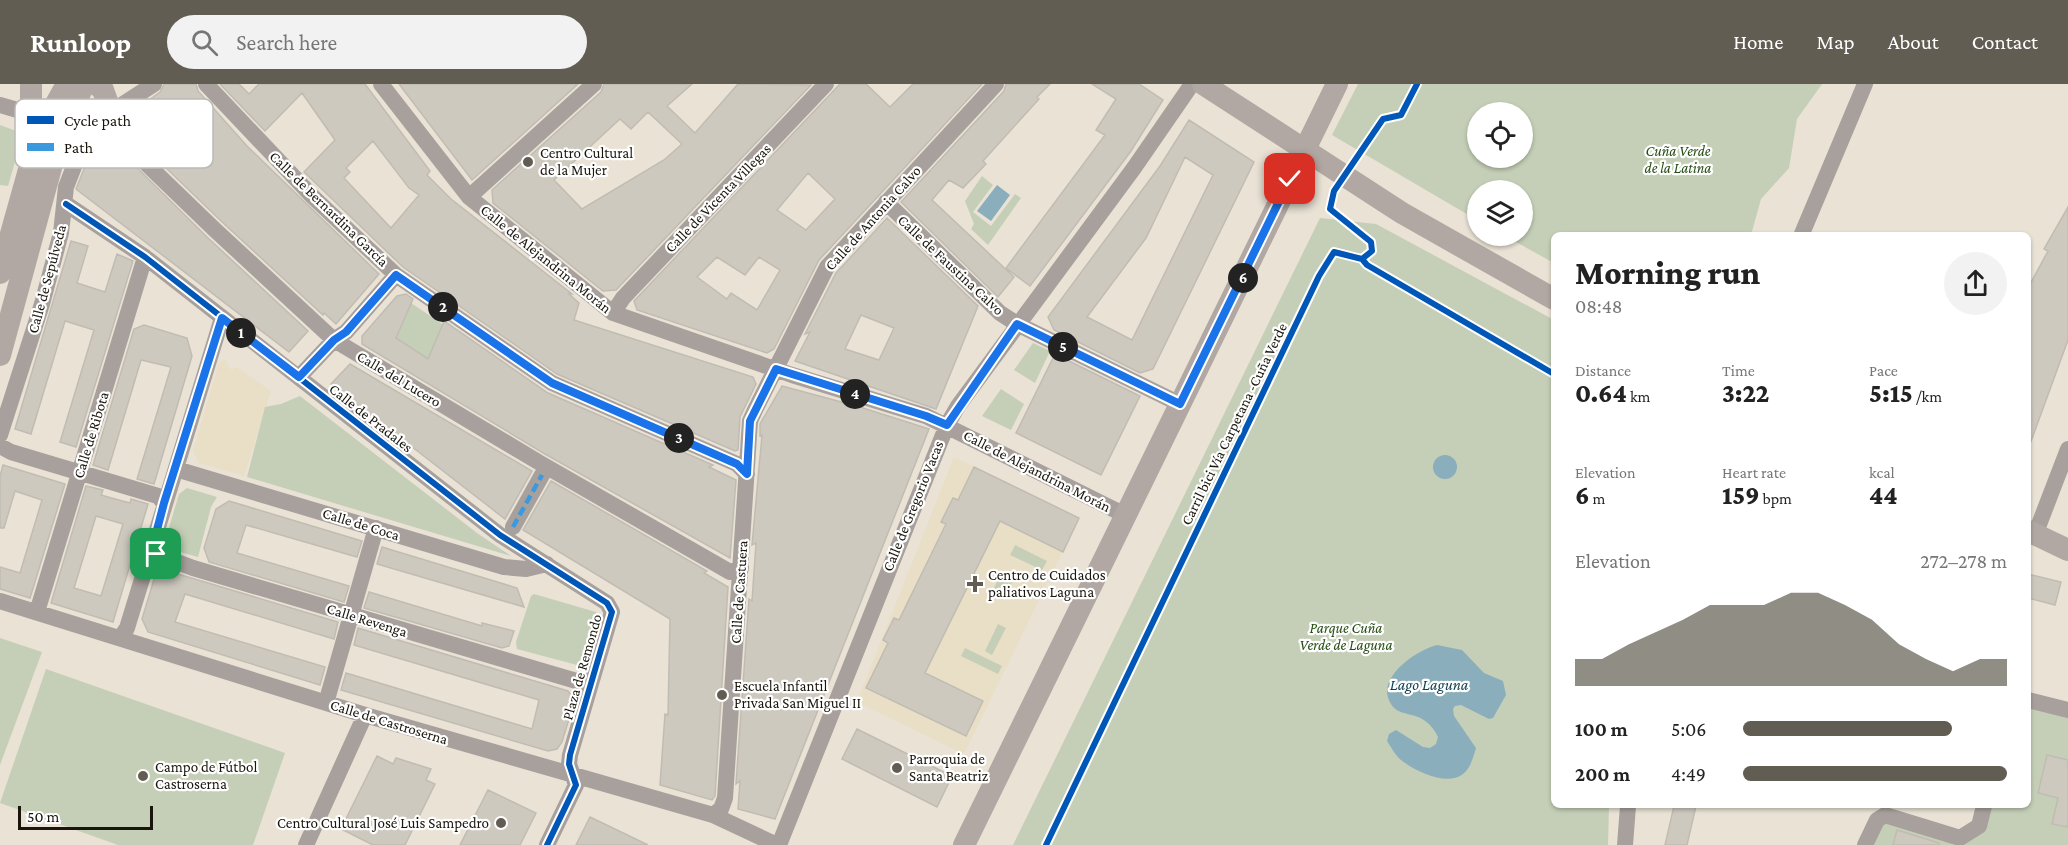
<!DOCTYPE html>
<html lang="en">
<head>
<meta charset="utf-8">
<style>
	:root { --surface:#fff; --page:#f2f2f2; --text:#222; --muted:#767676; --accent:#625d52 }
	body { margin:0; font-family:"Crimson Pro",serif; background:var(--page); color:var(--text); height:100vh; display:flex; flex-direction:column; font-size:22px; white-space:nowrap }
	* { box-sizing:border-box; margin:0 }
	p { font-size:20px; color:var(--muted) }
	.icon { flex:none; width:33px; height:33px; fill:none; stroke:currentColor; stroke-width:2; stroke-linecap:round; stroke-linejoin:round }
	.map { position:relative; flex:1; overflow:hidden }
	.drawer { position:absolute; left:1551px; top:148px; width:480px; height:576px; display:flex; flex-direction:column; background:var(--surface); border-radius:9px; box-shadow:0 2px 4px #0004 }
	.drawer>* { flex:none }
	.buttons { position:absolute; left:1467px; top:18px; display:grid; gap:12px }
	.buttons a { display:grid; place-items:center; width:66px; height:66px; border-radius:50%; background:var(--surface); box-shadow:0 2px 4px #0004; font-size:30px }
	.scale { position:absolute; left:18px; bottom:15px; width:135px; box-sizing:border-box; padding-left:6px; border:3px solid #19150c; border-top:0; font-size:16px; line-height:21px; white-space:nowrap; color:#19150c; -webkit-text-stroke:4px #fff; paint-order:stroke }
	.pin { position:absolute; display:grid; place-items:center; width:51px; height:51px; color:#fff; margin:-26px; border-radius:12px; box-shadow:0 3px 9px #0006 }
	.km { position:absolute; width:30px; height:30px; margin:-15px; border-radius:50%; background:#222; color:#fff; font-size:16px; line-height:30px; text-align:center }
	.round { display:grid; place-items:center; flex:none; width:63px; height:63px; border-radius:32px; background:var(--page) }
	.summary { display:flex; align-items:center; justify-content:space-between; height:102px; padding:0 24px }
	h1 { font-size:33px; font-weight:800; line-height:45px }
	.metrics { display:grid; grid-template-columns:repeat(3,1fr); gap:9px; height:102px; padding:6px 24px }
	.metrics div { display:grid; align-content:center }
	.metrics b { font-size:26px; font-weight:800 }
	.metrics small { font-size:16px; font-weight:400 }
	.metrics p { font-size:16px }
	.chart { height:168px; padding:12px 24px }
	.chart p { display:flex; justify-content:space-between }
	.chart svg { width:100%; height:108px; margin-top:6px; fill:var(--accent); opacity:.7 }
	ul { padding:0 24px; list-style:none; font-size:20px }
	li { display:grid; grid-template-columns:96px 72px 1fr; align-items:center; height:45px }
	li i { height:15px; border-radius:8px; background:var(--accent) }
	header { display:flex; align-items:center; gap:36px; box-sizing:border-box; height:84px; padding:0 30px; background:var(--accent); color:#fff }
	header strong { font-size:28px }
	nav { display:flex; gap:33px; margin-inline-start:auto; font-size:21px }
	.search { width:420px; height:54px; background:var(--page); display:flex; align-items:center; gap:15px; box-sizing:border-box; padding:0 21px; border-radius:33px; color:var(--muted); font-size:22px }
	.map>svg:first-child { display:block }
	.built { fill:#e9dec6 }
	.green { fill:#c5cfb7; fill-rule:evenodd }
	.water { fill:#8aaebc }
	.building { fill:#cec9bf; stroke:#c1bcb2; stroke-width:1.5; fill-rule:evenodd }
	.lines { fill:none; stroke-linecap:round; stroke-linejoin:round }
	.street { stroke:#a8a09c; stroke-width:16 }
	.secondary { stroke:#b2a8a3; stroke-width:22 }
	.quiet { stroke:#3b9ade; stroke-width:4.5; stroke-dasharray:9 4.5; stroke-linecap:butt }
	.cycleway-casing { stroke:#fff; stroke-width:10 }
	.cycleway { stroke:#0057b8; stroke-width:6 }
	.route-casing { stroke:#fff; stroke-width:12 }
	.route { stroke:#1a73e8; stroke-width:8 }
	.poi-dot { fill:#625d52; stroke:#fff; stroke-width:2 }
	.labels { text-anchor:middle; stroke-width:4.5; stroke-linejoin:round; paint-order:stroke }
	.park-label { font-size:15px; font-style:italic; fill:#264d13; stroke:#fff }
	.poi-label { font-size:15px; fill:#19150c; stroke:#fff; text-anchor:start }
	.street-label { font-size:15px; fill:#19150c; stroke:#fff }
	.water-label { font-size:16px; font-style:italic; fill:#0f3d50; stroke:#fff }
	.key { fill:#fff; stroke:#bab9b6; stroke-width:1.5 }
	.key-label { font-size:16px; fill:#19150c }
</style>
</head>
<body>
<header>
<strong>Runloop</strong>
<div class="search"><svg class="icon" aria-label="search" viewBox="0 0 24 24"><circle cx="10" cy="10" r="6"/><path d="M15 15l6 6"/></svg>Search here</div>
<nav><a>Home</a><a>Map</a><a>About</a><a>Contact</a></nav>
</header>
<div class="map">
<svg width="2068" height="761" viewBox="0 0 2068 761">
	<rect width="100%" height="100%" fill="#e9e2d5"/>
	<path class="built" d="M225,276L231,286L237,283L271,307L244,392L199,379L193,367L219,279Z
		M954,373L1079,434L964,670L857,618Z"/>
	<path class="green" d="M1358,0H1822L1797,35L1789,84L1761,115L1751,151L1554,152V179L1505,152H1522V106H1478L1477,136L1332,51ZM1478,28H1522V74H1478Z
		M0,41L19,48L20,60L8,102L0,101Z
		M982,92L993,101L973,128L991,142L1015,110L1021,114L988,161L971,145L974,140L965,117Z
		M1320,134L1376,140L1554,236V722H1609L1608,761H1013Z
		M411,219L442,240L428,275L396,254Z
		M1033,259L1050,267L1035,299L1014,286Z
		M1001,305L1024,320L1011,346L982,332Z
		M300,312L477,449L511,472L247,393L265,323L281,320Z
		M187,404L217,413L211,423L198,473L170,465L165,457L179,410Z
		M1015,461L1047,477L1042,486L1010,471Z
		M1001,489L1013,496L1006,511L996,507L991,517L989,515Z
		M534,510L596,528L598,532L585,572L577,581L517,565L516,558L531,512Z
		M998,540L1006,544L992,571L985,567Z
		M0,554L42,568L0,681Z
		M965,564L1002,582L998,590L961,572Z
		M46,585L285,669L253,761H118L0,719Z
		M2028,616L2068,626V761H1865L1877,736L1960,754L1984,722H2028Z"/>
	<path class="water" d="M997,101L1010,111L991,137L977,127Z
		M1433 383a12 12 0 1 1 24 0a12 12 0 1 1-24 0Z
		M1437,561L1462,566L1484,589L1503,597L1506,611L1493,634L1489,635L1461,621L1455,622L1453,625L1454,632L1476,664C1473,673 1471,684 1463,690C1447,703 1415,687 1401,676C1395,671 1391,663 1387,657L1389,650L1396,646L1423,663L1430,664L1436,660L1438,653C1424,623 1400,636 1391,620C1374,594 1417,566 1437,561Z"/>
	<path class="building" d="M164,0H196L198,7L247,62L379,190L336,240L324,229L323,231L221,137L135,54L126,42L146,20L145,19L160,8Z
		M220,0H239L249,10L259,0H365L430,87L427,91L451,115L572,210H569L579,219L574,236L753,293L756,300L740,333L738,366L735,367L557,290L403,183L304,88L335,56L302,9L265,47ZM373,57L409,104L419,111L391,144L344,94L350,88L346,84Z
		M399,0H578L472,96Z
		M604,0H692L667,22L695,49L738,0L811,1L616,206L603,207L493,119L492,106L601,8ZM648,28L682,60L664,76L582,125L554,96L620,35L631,45Z
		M840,0H866L890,23L913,0H982L819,176L774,265L767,269L637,226L634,217ZM808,89L835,115L806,146L777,126ZM717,173L745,191L759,173L780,186L757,226L731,209L727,215L697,193Z
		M1006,0H1050L1037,13L1039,15L983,77L986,80L963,104L949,96L932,116L1014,193L998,213L901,118L1004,7Z
		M1092,0H1139L1163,16L1131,67L1030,202L1006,184L1105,51L1096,46L1116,15Z
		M1189,36L1254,78L1153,285L1140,289L1054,246L1048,233L1160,82ZM1185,73L1213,91L1132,256L1087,233L1146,154Z
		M106,53L207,153L308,247L289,268L76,105L96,55Z
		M2068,123V256L2030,360L2028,204L2048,167L2044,165Z
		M887,134L978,222L936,325L795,277L810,248L805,250L836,189ZM861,231L894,244L879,276L845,265Z
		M71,157L88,162L77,199L105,208L117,170L133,177L76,363L60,358L94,246L65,237L31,350L15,345Z
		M406,210L413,215L396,254L428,275L444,237L548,309L713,381L709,383L736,396L730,474L545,370L362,260V252L397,212Z
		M144,241L187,254L192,272L154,400L137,395L171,283L141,276L108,386L93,381L134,245Z
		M1055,270L1140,312L1101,391L1016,349Z
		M350,280L532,387L505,435L331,300Z
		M782,302L860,323L929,345L775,735L738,725L740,697L736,700L749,515L752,517L756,459L752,461L762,351L760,352V340Z
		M3,381L65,400L30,514L0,505V483L20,489L42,416L15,407L4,444H0V392Z
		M974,383L1079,434L1063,468L1000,437L925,589L983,617L966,652L866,604L888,559L883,556L894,534L899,536L946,440L941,438L953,414L958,416Z
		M551,397L707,487L704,489L728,503L715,712L712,716L660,701L665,630L668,631L670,535L523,446Z
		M86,402L103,406L101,411L115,415L130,419L131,415L148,420L113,538L51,519ZM96,432L123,440L101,512L74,504Z
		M229,417L362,457L357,473L246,441L237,469L349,502L344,518L209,478L204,464L216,425Z
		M382,463L517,504L524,523L377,480Z
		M168,487L338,538L334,555L185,510L175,538L325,583L320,601L148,548L142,535L155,492Z
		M2028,490L2061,498L2055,521L2028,514Z
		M369,508L482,542V539L514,547L509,562L502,564L364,524Z
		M358,544L568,607L573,614V622L562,658L557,665L548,667L341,606L346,589L532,645L539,616L354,561Z
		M857,645L952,692L937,723L842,675Z
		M2047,671L2068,676V743L2052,740L2058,714L2038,709Z
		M377,672L393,680L396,674L431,685L426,696L435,700L405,761H373L341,745Z
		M488,706L536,729L520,761H460Z
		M1674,722H1696L1687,761H1665Z
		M590,733L648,761H576Z
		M1897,746L1939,759V761H1893Z"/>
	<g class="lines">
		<path class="street" d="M206,0L312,112L396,191L552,299L737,380L747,390
			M381,0L469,113L613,229L792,291L926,332L1125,431
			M0,21L31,30
			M111,28L154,0
			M105,36L113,41L127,61L214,145L334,256L540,379L730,488L741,484
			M469,113L594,0
			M886,118L1000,229L1017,240L1180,320
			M66,120L145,173L500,451L607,519L612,528L570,671L569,680L576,701L547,761
			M1801,152L1865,0
			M613,229L623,214L826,0
			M299,293L334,256L346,248L396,191
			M0,351L42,220L61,149L66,103L91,39
			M0,362L11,368L158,412L164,419
			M176,385L504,483L526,485L547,480
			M513,443L542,391
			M2035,451L2068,365
			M152,461L156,470L193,484L590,601
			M0,517L365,631L713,731L777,761
			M37,528L145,173
			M121,553L127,544L222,234
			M2028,616L2068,626
			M326,619L376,444
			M713,731L721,725L725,714L750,337L755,326L827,183L996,0
			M306,761L365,631
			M779,761L947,341L958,322L1134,84L1192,0
			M1625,761L1628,722
			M1865,761L1877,736L1885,731L1960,754L1979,742L1984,722"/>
		<path class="secondary" d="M31,0V30C52,41 82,41 105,36L111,28L103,6L96,0
			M1203,0L1402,129L1554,215
			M0,189L39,50L67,0
			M0,271L58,58L84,0
			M2028,447L2068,466
			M964,761L1337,0"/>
		<path class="quiet" d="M513,443L542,391"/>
		<defs>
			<path id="cycleway" d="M66,120L145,173L500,451L607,519L612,528L570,671L569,680L576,701L547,761
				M1362,175L1367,181L1554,290
				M1046,761L1319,192L1334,168L1362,175L1372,167L1371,158L1330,125L1334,107L1383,35L1401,31L1417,0"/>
		</defs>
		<use href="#cycleway" class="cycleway-casing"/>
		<use href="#cycleway" class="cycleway"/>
	</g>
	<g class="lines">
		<defs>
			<path id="route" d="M156,470L153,461L164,419L222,234L299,293L334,256L346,248L396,191L552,299L737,380L747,390L750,337L776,285L926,332L947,341L1017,240L1180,320L1290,95"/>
		</defs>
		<use href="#route" class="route-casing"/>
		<use href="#route" class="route"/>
	</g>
	<g class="poi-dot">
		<circle cx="528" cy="78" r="6"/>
		<path d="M972 491h6v6h6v6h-6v6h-6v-6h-6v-6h6z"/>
		<circle cx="722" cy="611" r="6"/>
		<circle cx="897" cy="684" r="6"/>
		<circle cx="143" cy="692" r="6"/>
		<circle cx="501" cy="739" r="6"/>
	</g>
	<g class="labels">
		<g class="park-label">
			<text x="1678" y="72">Cuña Verde<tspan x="1678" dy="17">de la Latina</tspan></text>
			<text x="1346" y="549">Parque Cuña<tspan x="1346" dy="17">Verde de Laguna</tspan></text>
		</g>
		<g class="poi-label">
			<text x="540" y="74">Centro Cultural<tspan x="540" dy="17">de la Mujer</tspan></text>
			<text x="988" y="496">Centro de Cuidados<tspan x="988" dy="17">paliativos Laguna</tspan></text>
			<text x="734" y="607">Escuela Infantil<tspan x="734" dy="17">Privada San Miguel II</tspan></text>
			<text x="909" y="680">Parroquia de<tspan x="909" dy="17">Santa Beatriz</tspan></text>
			<text x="155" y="688">Campo de Fútbol<tspan x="155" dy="17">Castroserna</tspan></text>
			<text x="489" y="744" text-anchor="end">Centro Cultural José Luis Sampedro</text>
		</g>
		<g class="street-label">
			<text transform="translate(718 114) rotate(-46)" y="5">Calle de Vicenta Villegas</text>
			<text transform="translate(329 125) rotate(44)" y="5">Calle de Bernardina García</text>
			<text transform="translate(873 134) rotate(-48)" y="5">Calle de Antonia Calvo</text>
			<text transform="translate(546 175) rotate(39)" y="5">Calle de Alejandrina Morán</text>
			<text transform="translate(951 181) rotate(43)" y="5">Calle de Faustina Calvo</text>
			<text transform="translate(47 195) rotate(-75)" y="5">Calle de Sepúlveda</text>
			<text transform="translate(399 295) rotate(31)" y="5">Calle del Lucero</text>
			<text transform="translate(371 334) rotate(38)" y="5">Calle de Pradales</text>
			<text transform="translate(1234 340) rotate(-64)" y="5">Carril bici Vía Carpetana -Cuña Verde</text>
			<text transform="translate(91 351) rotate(-73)" y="5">Calle de Ribota</text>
			<text transform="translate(1037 387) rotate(27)" y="5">Calle de Alejandrina Morán</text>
			<text transform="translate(913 422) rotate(-68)" y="5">Calle de Gregorio Vacas</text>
			<text transform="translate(361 440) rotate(17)" y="5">Calle de Coca</text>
			<text transform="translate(739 508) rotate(-86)" y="5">Calle de Castuera</text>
			<text transform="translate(367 536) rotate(17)" y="5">Calle Revenga</text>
			<text transform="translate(582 583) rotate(-74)" y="5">Plaza de Remondo</text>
			<text transform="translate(389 638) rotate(17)" y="5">Calle de Castroserna</text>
		</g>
		<g class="water-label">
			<text x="1429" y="606">Lago Laguna</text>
		</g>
	</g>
	<rect x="15" y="15" width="198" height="69" rx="9" class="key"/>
	<rect x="27" y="32" width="27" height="8" fill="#0057b8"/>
	<rect x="27" y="59" width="27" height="8" fill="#3b9ade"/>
	<g class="key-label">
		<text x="64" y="42">Cycle path</text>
		<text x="64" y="69">Path</text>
	</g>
</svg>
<div class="buttons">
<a><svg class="icon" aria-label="locate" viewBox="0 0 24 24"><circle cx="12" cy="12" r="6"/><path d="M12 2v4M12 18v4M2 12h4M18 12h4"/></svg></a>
<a><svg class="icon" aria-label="layers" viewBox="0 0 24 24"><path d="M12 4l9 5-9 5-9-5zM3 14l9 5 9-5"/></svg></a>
</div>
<div class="scale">50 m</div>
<div class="pin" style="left:156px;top:470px;background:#1e9e55"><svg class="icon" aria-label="arrive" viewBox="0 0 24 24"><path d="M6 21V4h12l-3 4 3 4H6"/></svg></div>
<div class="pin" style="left:1290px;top:95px;background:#d93025"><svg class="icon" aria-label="check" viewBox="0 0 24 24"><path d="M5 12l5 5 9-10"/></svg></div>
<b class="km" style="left:241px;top:249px">1</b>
<b class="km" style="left:443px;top:223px">2</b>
<b class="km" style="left:679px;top:354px">3</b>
<b class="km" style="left:855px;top:310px">4</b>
<b class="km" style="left:1063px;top:263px">5</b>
<b class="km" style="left:1243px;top:194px">6</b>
<section class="drawer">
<div class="summary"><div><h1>Morning run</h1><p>08:48</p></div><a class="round"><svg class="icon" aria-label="share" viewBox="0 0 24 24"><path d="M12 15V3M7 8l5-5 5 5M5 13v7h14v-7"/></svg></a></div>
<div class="metrics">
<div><p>Distance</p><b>0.64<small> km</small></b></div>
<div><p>Time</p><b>3:22</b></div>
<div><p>Pace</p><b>5:15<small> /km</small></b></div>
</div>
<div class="metrics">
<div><p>Elevation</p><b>6<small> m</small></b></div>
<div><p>Heart rate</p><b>159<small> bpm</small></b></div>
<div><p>kcal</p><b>44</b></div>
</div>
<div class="chart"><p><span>Elevation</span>272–278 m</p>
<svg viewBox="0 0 160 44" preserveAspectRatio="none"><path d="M0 44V33L10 33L20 27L30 22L40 17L50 11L60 11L70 11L80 6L90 6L100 11L110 17L120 27L130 33L140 38L150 33L160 33V44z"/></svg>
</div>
<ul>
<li><b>100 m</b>5:06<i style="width:79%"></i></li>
<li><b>200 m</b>4:49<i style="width:100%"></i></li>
</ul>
</section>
</div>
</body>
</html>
